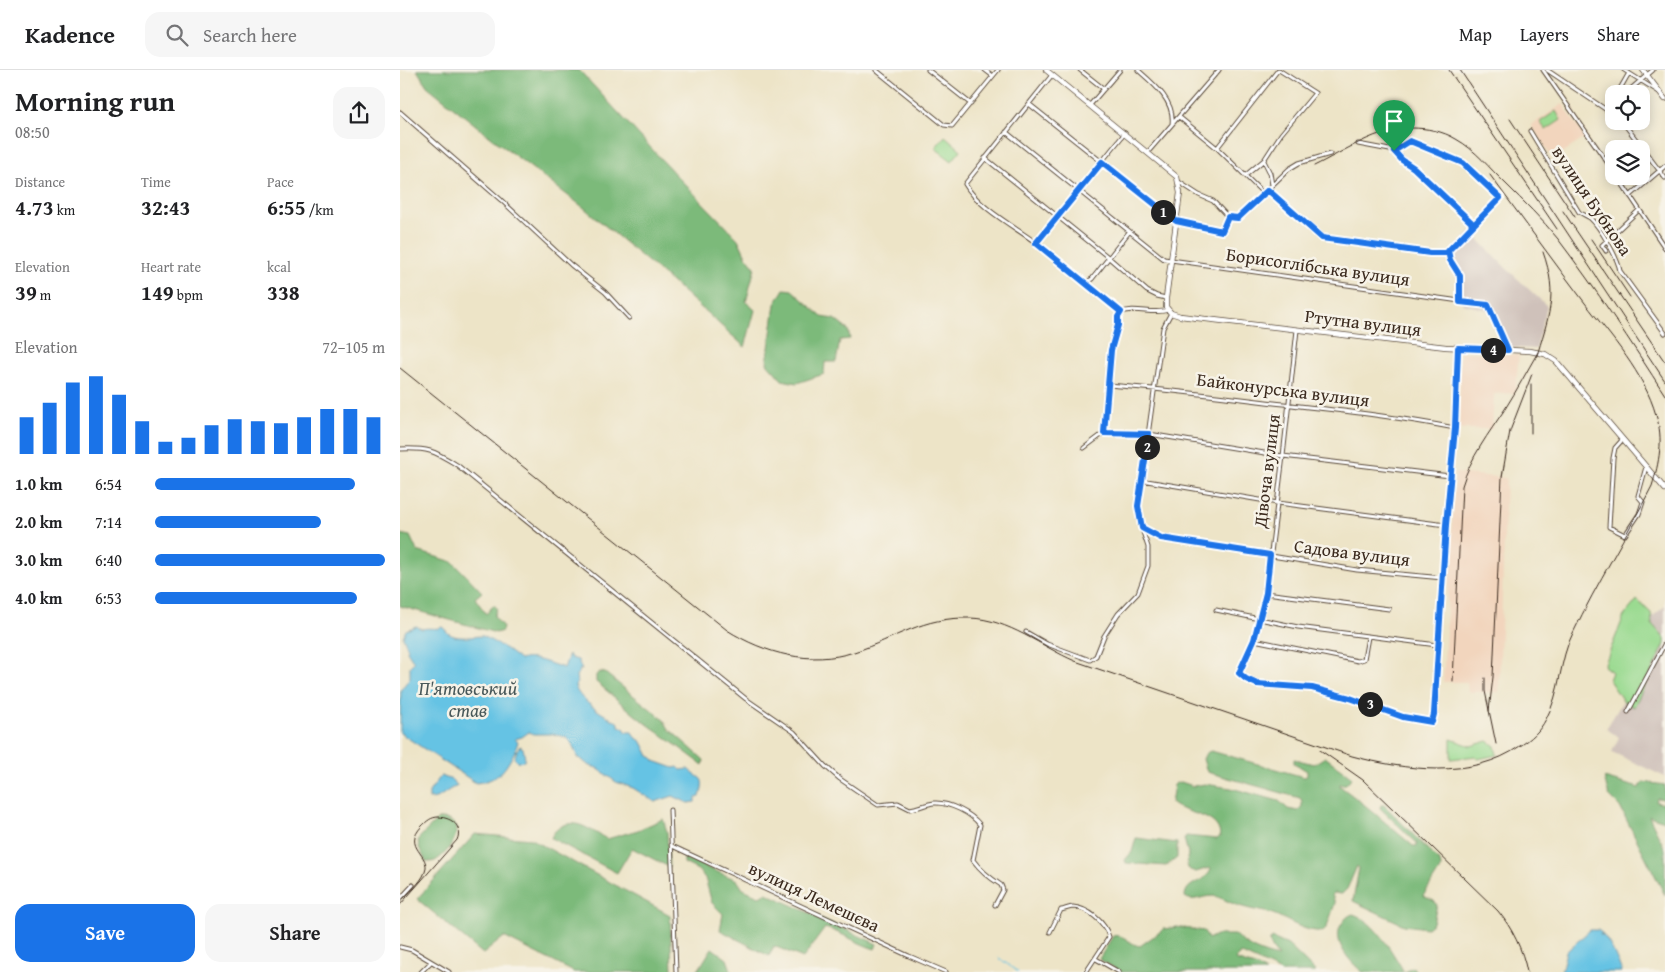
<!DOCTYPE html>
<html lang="en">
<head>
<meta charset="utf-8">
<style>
	:root { --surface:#fff; --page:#f6f6f6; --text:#202124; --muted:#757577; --line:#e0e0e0; --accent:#1a73e8 }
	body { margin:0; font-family:"Gentium Book Plus",serif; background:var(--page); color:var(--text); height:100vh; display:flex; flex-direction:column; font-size:19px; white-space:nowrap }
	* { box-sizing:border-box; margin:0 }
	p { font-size:16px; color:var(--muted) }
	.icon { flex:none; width:28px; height:28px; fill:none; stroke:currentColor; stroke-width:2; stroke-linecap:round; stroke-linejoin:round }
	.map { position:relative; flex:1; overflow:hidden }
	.side { display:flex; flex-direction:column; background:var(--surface); width:400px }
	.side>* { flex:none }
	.tools { position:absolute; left:1205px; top:15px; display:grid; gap:10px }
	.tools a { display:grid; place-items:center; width:45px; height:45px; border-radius:10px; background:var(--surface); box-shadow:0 2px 12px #0003; font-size:25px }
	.pin { position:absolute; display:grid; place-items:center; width:42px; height:42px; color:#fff; margin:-51px -21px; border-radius:50% 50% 50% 0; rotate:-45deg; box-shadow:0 0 5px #0007 }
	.pin .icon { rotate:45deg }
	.km { position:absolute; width:25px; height:25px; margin:-12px; border-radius:50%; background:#222; color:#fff; font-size:14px; line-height:25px; text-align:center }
	.round { display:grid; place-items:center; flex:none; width:52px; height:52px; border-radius:15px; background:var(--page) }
	.summary { display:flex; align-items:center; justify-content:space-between; height:85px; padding:0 15px }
	h1 { font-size:28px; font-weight:700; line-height:38px }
	.stats { display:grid; grid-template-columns:repeat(3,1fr); gap:8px; height:85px; padding:5px 15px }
	.stats div { display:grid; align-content:center }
	.stats b { font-size:21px; font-weight:700 }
	.stats small { font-size:14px; font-weight:400 }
	.stats p { font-size:14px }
	.chart { height:140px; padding:10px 15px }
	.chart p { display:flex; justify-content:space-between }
	.chart svg { width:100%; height:90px; margin-top:5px; stroke:var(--accent); stroke-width:6 }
	.action { display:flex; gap:10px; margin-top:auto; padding:10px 15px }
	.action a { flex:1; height:58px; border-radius:15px; background:var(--accent); color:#fff; font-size:20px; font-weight:700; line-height:58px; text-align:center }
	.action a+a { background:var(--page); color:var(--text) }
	ul { padding:0 15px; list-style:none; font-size:16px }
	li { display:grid; grid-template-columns:80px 60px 1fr; align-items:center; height:38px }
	li i { height:12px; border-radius:6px; background:var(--accent) }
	header { display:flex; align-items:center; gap:30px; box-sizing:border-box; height:70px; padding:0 25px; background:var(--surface); border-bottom:1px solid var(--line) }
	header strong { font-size:24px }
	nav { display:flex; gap:28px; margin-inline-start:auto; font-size:18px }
	.search { width:350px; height:45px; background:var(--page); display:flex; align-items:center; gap:12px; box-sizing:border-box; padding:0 18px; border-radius:15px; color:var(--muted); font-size:19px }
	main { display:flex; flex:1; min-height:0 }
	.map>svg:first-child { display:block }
	.built { fill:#f2d5bd }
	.industrial { fill:#cfc1ba }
	.green { fill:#9ada90; stroke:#6a8257 }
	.forest { fill:#7bba7a; stroke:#5b724c }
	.water { fill:#65c3e4; stroke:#507681 }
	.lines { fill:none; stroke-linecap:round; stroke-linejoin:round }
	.stream { stroke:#65c3e4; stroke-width:1 }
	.minor-casing { stroke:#564637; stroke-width:5 }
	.secondary-casing { stroke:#564637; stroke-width:6 }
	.minor { stroke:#fff; stroke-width:3 }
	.secondary { stroke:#fff; stroke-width:4.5 }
	.tram { stroke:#3b2a1e; stroke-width:1 }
	.rail { stroke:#3b2a1e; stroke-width:1 }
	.route-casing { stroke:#fff; stroke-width:10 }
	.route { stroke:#1a73e8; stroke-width:6 }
	.labels { text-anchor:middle; stroke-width:5; stroke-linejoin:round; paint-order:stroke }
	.street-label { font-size:18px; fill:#3b2a1e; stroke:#f7f3e8 }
	.water-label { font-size:19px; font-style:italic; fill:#485859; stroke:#f7f3e8 }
</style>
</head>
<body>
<header>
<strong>Kadence</strong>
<div class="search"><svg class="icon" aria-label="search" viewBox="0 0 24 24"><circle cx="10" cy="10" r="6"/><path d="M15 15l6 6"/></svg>Search here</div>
<nav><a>Map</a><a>Layers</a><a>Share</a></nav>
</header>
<main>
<section class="side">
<div class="summary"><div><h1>Morning run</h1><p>08:50</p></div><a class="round"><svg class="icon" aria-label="share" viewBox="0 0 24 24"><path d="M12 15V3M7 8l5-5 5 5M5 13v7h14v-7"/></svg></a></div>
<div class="stats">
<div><p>Distance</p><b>4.73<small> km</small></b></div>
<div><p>Time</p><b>32:43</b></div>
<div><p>Pace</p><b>6:55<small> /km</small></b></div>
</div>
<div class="stats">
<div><p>Elevation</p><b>39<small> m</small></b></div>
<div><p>Heart rate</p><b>149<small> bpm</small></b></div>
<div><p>kcal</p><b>338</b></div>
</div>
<div class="chart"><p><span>Elevation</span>72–105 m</p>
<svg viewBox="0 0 160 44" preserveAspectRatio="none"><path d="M5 44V26M15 44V19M25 44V9M35 44V6M45 44V15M55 44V28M65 44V38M75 44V36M85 44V30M95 44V27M105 44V28M115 44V29M125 44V26M135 44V22M145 44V22M155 44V26"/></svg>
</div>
<ul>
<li><b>1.0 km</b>6:54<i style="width:87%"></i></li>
<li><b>2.0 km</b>7:14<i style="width:72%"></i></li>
<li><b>3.0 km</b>6:40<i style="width:100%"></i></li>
<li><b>4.0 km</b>6:53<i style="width:88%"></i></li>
</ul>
<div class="action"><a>Save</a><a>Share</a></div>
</section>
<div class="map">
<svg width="1265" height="902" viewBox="0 0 1265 902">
	<rect width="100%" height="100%" fill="#f7f3e8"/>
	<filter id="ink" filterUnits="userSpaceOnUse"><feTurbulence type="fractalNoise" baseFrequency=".02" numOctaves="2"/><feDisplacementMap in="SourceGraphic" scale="10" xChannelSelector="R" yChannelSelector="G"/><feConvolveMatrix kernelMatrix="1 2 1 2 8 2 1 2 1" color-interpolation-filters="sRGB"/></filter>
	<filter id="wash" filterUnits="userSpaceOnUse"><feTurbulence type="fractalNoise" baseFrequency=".0096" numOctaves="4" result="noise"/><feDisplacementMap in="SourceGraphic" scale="20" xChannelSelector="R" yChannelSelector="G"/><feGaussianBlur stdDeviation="1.12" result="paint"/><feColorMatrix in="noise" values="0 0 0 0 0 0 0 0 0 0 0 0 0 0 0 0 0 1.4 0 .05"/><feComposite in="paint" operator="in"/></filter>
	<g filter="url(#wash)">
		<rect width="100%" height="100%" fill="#ede4c7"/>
		<path class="built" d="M1163,34L1185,68L1153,89L1131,55Z
			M1060,282L1119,285L1115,323L1094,324L1092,359H1059Z
			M1055,403L1106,408L1099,622H1068L1067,612H1043Z"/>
		<path class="industrial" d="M1071,162L1106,198L1147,236L1136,279L1101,277L1103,265L1088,240L1062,234L1063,208L1052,182Z
			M1265,536V569L1252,554V547Z
			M1265,574V707L1212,682L1219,667L1206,659L1223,631L1234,637Z"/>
		<path class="green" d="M1156,41L1161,50L1146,60L1140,52Z
			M545,66L561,80L552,91L535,78Z
			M1237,530L1251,543L1252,554L1265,569V574L1234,637L1223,631L1209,610L1212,602L1204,596L1224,546Z
			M1051,669L1071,676L1088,671L1095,676L1097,685L1078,689L1076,686L1051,689Z"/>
		<path class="forest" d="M17,0H179L274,103L338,169L346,186L355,197L346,232L355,240L345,277L278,217L183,137L88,65L27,16Z
			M384,219L392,220L422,247L434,249L448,260L450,269L440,270L436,292H425L424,304L397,313L382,310L367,293L375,234Z
			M0,464L10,466L17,481L53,492L82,522L75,528L86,544L94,535L97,538L94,546L103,557L102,561L96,563L0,536Z
			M200,602L205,603L263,649L269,659L304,690L303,695L235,645L200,615L196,612V605Z
			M811,681L904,707L907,706V701L894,693V689L914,694L925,687L952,707L946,714H940V716L966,736L1013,776H1017V773L980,738L981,735H984L1040,792L1041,798L1023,826L1034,831L1037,835L1033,853L1027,858L1004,855L953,831L959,798L957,796L947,819L942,824L934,823L932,825L935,833L927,857L923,861C905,863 889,850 873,844C863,841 852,840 843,837C834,835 826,830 818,827C805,823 794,834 785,827C785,811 807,813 811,799L809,798L796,802L790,800L787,797L788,783L784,769L786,766L817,769L820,767C820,743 784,745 771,733L774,715L776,713L781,712L793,716L805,714L831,718L879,731L888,739L898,741L902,736V731L900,728L807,702L803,689L806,683Z
			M1204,708L1239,718L1243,712L1265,715V729L1257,728L1256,732L1265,734V751L1249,746L1265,779V825L1220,737L1209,726Z
			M38,749C70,748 53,779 38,789C35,792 30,792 26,792C23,784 16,776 19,768Z
			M263,749L267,762L269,797L232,778L217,803L151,768C154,761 156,760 162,756C177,748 193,762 207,769L238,760Z
			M75,764L131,769L270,845L272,902H174L104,867L83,884L17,829Z
			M736,768L777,773V788L766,796L726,793L725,790L732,782Z
			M284,788L337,810L343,819L359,826L366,823L477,874L475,879C458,874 443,863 425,858L403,888L374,876L369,886L320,860L323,844L312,833L305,808L298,800L284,793Z
			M953,844C975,851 993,883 1004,902L1013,897L1016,902H963C949,892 932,871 941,855C945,849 947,846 953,844Z
			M777,857L804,861L808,869L816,865H835C848,878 861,883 878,887L869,872L872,868L888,875L916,902H881L840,883L835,890L858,897L866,902H721L699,889L713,866C724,863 730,875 740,876L764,859Z
			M312,878L327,889L331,900L330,902H297Z"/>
		<path class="water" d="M16,556L22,559C30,557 35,560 42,557C45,559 46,561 48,563C57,570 73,566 83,566L106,579L120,590C133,585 150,594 164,598L169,584L171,588L178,590L182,600L180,599L179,603L176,605L177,613L175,616C179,631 206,646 219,653V656L225,659L226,662H232L235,667L242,672L249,686L253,688L254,691L274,698L278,697L281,700L288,699C300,711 306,704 300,727L296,728L295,732L288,733L273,726L255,732L233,718L216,712L197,698L188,695L181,689L178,688L172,674L166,667C161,667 158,664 152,664C146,664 140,664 134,664L129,662L122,667L115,669L118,672L115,680H117L120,676L123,678L125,688L124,691L118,692L114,688L117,681H115C105,700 99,710 76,713L0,663L1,619L10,608V596L14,592L7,581L8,579L3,567L6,560Z
			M41,706L52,710L57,715L56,717C46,719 42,729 29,729V722Z
			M1190,860H1198L1203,864H1200V865H1203C1212,876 1217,889 1222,902H1161L1166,882Z"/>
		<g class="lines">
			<path class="stream" d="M599,888L618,902"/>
		</g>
	</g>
	<g filter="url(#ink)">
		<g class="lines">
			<defs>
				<path id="minor" d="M476,0L544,55L552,56L598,0
					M528,0L571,34
					M585,0L593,6
					M680,0L704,19
					M738,0C754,14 775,31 772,54
					M1143,0L1214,102
					M1147,0L1214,45
					M1224,0L1259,22
					M652,5L565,114C578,137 613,156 635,172C664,195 692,219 721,242
					M1217,24L1229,3
					M1225,24L1253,0
					M629,34L776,151L822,161L828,147
					M690,35L720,0
					M1208,41L1214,30
					M0,42L101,130L171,195L205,222L229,248
					M779,47L817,78L864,124
					M1222,51L1265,108
					M1130,61L1179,142C1182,144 1187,146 1190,148C1200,157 1218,188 1220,201L1265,263
					M606,62L764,189L1088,235L1108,280
					M958,74L995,81L1010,71L1063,93L1100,128L1048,181L1050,190L1060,206V232
					M817,78L878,0
					M995,81L1071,152L1072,156
					M748,82L819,0
					M585,88L708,187L747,221L757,226L766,228
					M864,91L870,103L872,115
					M846,105L864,90L881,64L915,23L879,0
					M1217,106L1265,178
					M779,112L799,125L813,131L828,147L838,148L889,99L899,93L930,84
					M868,120L922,167L1031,183H1048
					M1230,126L1265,96
					M636,173L725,63
					M1206,181L1202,175L1239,140
					M685,213L692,209L729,162
					M897,260L883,386L866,523L854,570L839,603C856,620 886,616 909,618C941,621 971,636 1001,646C1011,649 1022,650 1032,652L1034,644C1040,522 1053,401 1058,278
					M708,315C763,319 819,326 874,333C935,340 995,346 1055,358
					M704,363L749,364L883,386L1050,406
					M704,363L711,279L720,243C734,236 753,245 768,240
					M1223,369L1215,378L1213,388L1209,457L1225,465L1239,444L1243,432L1238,426L1246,397
					M684,378L704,363
					M0,379C28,378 33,380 57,395L346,629L394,662L425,696L440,709L478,735L498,733L510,739C518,738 526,734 534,733C549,732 571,743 580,755L573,790C581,801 590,808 601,815L603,820L595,835
					M741,410L878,433L1046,455
					M742,458L761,468L957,500L1043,508
					M866,523L989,539
					M816,540L898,557L1037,575
					M626,562L647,574L690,590L696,586L704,566L718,544L738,523L748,496V477L739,450L738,436L763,258L771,243
					M854,570L958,591L964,589L968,567
					M1228,642L1265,573
					M270,740L276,902
					M272,776L509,886L546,902
					M0,829L13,815
					M650,862L661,840C664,840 669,837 673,837C688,838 705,852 709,867L686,902
					M0,877L12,880L49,902
					M696,889L719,902
					M21,902L31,892"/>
				<path id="secondary" d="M646,0L777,107L780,123L766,228V237L771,243L780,246L1046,277L1130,281L1145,284L1156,291L1265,419
					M1243,0L1265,29"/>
			</defs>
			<use href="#minor" class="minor-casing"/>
			<use href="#secondary" class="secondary-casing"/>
			<use href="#minor" class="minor"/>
			<use href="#secondary" class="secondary"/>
			<path class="tram" d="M0,832C8,823 21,813 25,802C32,784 1,778 22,756C27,751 31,747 39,747C52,748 63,756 57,770L0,835"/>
			<path class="rail" d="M1049,0L1157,159
				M1060,0L1265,311
				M1110,49L1175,147
				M914,96C943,82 979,57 1012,58C1026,58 1043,61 1056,69C1076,80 1089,98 1106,114C1124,132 1142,149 1158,169C1196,219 1231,272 1265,325
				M1163,141L1265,292
				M1191,169L1230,227
				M1136,289C1148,247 1159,227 1143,182
				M0,298L327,560C365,584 411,596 454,582C498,568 521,547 570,548C608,549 642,577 675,591L952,686C1005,700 1072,710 1120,676C1131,669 1140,661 1146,649C1161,622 1159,590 1173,563C1197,513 1227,465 1252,416C1259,393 1264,369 1256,345C1244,303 1212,268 1185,233C1153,191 1122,148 1090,105
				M1131,363V314
				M1085,608V621L1096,674
				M1053,611L1062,416C1070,388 1089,363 1105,339C1117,320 1127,301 1138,282
				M1089,641L1093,607L1102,407L1110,361L1132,304
				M920,680L963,710L1098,841C1112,858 1123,880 1127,902"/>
		</g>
	</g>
	<g class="lines" filter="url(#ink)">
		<defs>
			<path id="route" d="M994,81L1002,90L1014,98L1071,152L1072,156L1048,181V183H1030L922,168L868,120L838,148L828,147L822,161L776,151L702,92L636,173L721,242L718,247V255L711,280L704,363L749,364L738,436L742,458L761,468L870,485L866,523L854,570L839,603L846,609L857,614L912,618L950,628L1003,647L1032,652L1034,644L1046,455L1055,358L1058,278L1108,280L1088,235L1060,232V206L1050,190L1048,181L1100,128L1063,93L1010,71L994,81"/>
		</defs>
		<use href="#route" class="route-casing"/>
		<use href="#route" class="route"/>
	</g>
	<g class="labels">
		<g class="street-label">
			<text transform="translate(1192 131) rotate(56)" y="6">вулиця Бубнова</text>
			<text transform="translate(918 197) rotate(8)" y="6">Борисоглібська вулиця</text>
			<text transform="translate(963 253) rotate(7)" y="6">Ртутна вулиця</text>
			<text transform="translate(883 320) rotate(7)" y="6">Байконурська вулиця</text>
			<text transform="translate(867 401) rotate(-83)" y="6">Дівоча вулиця</text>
			<text transform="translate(952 483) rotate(7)" y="6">Садова вулиця</text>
			<text transform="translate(414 827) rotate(25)" y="6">вулиця Лемешєва</text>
		</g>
		<g class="water-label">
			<text x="68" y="625">П'ятовський<tspan x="68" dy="22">став</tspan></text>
		</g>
	</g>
</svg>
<div class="tools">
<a><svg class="icon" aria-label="locate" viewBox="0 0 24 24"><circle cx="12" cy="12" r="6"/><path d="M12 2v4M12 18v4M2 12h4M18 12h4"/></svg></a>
<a><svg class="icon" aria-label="layers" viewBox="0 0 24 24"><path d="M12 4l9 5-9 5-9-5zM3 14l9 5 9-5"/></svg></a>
</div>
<div class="pin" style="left:994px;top:81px;background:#1e9e55"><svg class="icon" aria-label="arrive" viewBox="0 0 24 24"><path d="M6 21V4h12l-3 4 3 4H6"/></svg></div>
<b class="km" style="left:763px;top:142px">1</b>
<b class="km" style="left:747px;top:377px">2</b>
<b class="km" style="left:970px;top:634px">3</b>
<b class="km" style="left:1093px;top:280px">4</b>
</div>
</main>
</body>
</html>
